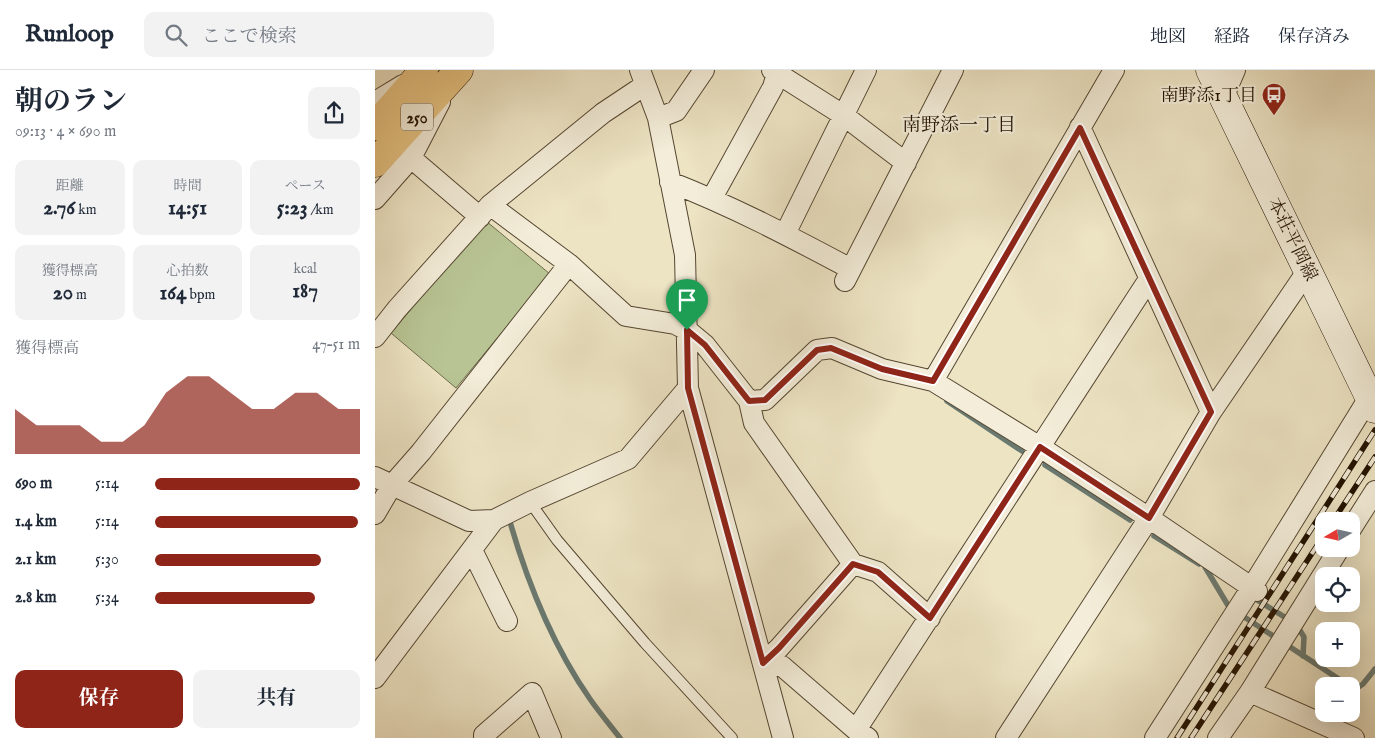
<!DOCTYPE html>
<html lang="ja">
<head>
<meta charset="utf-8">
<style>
	:root { --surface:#fff; --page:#f2f2f3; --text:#1f2937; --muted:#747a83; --line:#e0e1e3; --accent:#8f2418 }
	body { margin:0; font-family:"IM FELL English","Noto Serif JP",serif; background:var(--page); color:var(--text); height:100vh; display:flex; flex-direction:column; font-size:19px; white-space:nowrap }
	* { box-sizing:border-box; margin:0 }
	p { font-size:16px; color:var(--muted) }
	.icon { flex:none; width:28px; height:28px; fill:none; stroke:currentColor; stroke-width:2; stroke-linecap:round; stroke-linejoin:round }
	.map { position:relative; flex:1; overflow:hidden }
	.details { display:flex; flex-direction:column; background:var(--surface); width:375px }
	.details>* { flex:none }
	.needle { width:32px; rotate:261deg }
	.buttons { position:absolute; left:940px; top:442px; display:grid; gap:10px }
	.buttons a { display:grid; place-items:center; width:45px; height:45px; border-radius:10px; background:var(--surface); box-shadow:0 5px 20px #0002; font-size:25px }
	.pin { position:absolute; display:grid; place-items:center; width:42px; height:42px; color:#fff; margin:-51px -21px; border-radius:50% 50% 50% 0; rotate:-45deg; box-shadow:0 0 5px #0007 }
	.pin .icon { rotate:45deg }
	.round { display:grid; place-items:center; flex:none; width:52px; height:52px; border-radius:10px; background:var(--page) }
	.headline { display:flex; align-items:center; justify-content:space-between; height:85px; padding:0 15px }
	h1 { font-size:28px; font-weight:700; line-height:38px }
	.figures { display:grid; grid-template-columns:repeat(3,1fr); gap:8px; height:85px; padding:5px 15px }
	.figures div { display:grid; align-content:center; border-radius:10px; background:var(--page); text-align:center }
	.figures b { font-size:21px; font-weight:700 }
	.figures small { font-size:14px; font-weight:400 }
	.figures p { font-size:14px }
	.chart { height:140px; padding:10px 15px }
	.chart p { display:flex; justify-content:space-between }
	.chart svg { width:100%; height:90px; margin-top:5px; fill:var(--accent); opacity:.7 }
	.action { display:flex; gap:10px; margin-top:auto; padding:10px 15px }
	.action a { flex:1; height:58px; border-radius:10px; background:var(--accent); color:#fff; font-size:20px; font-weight:700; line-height:58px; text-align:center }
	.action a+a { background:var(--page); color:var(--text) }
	ul { padding:0 15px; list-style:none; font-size:16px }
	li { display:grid; grid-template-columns:80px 60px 1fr; align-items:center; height:38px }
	li i { height:12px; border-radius:6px; background:var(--accent) }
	header { display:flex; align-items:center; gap:30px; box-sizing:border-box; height:70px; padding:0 25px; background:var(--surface); border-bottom:1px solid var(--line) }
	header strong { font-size:24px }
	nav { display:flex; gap:28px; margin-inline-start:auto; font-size:18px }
	.search { width:350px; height:45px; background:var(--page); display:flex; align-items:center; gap:12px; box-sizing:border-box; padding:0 18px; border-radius:10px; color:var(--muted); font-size:19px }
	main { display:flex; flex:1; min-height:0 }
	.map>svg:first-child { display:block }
	.green { fill:#b8c494; stroke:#6d6b4a }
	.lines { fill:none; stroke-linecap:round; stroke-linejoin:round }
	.stream { stroke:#6a7970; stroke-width:5.5 }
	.lane-casing { stroke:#554631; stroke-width:12 }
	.street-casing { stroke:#554631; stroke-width:22 }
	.secondary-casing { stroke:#221200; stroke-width:29 }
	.highway-casing { stroke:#221200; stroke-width:29 }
	.lane { stroke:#f3edd9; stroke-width:10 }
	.street { stroke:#f3edd9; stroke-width:20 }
	.secondary { stroke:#f3edd9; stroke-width:28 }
	.highway { stroke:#e6c282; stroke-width:28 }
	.rail-casing { stroke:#221200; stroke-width:5.5 }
	.rail { stroke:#f3edd9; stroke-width:4; stroke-dasharray:11; stroke-linecap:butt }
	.route-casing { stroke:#fff; stroke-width:10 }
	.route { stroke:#8f2418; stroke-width:6 }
	.labels { text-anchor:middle; stroke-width:4.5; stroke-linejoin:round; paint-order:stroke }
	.shield { fill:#f3edd9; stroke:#615441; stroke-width:1 }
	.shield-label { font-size:16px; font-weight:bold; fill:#221200 }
	.poi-label { font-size:18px; fill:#221200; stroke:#f3edd9; text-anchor:end }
	.street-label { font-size:18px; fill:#221200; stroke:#f3edd9 }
	.neighbourhood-label { font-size:19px; fill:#221200; stroke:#f3edd9 }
</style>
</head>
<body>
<header>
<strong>Runloop</strong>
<div class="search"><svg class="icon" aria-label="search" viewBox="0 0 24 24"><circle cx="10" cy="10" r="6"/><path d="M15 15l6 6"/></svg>ここで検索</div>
<nav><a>地図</a><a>経路</a><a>保存済み</a></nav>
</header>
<main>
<section class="details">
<div class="headline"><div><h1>朝のラン</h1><p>09:13 · 4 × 690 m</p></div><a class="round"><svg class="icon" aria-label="share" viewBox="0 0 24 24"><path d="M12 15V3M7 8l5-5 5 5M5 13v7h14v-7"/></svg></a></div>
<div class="figures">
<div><p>距離</p><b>2.76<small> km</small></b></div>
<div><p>時間</p><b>14:51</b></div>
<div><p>ペース</p><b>5:23<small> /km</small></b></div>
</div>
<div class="figures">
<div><p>獲得標高</p><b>20<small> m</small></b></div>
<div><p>心拍数</p><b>164<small> bpm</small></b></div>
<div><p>kcal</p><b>187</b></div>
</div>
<div class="chart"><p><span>獲得標高</span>47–51 m</p>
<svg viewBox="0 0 160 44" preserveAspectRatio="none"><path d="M0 44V22L10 30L20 30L30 30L40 38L50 38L60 30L70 14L80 6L90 6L100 14L110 22L120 22L130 14L140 14L150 22L160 22V44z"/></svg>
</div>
<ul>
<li><b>690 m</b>5:14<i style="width:100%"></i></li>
<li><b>1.4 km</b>5:14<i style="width:99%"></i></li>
<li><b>2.1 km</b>5:30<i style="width:81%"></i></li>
<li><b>2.8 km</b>5:34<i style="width:78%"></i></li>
</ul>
<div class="action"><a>保存</a><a>共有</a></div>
</section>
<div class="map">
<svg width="1000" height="668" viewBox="0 0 1000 668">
	<rect width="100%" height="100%" fill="#ede4c4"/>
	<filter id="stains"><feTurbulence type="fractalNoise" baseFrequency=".004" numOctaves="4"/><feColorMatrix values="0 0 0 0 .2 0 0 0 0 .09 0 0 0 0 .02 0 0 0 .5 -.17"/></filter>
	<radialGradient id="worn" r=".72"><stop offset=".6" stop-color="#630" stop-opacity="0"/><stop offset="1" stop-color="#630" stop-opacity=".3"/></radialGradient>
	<path class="green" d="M111,151L175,204L81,318L16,263Z"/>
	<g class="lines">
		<path class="stream" d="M572,331L647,381
			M670,395L755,450
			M135,452C153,514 178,576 215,629C224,642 235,655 245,668
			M779,466L824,494
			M830,497L854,537L973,615L982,618L988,614L1000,599
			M879,528L921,554L929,567L928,586"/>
		<defs>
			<path id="lane" d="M155,432L182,470L270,573L357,668"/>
			<path id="street" d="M265,0L283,48L310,185L313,318L408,668
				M397,0L468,45L531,93
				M848,28L860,0
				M0,32L28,15
				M283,48L301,41L329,0
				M705,57L836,342
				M36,88L105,147
				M295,112C357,136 416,167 476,199
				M337,128L398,17L403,0
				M0,129L36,88L65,32
				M410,164L491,0
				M194,194L251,246L300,254L312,260L330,275L374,331L390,330L442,280L457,278L507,299L558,311L665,377L774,448L882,521
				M470,211L578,0
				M0,267L22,239L115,135L228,43L270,15
				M558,311L739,0
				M374,331L379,353L478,494L503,502L555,548
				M0,407L94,451L119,450L155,432L253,389L313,318
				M0,444L17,415L46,382L194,194L115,135
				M976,459L1000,421
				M97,480L132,551
				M478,494L404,578L388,593L407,596L481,660L493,668
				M0,608L119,450
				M875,622L979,668
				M481,660L774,209
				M109,668V665L157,623L176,668
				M631,668L774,448L836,342L933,200
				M780,668L877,517L1000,318
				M843,668L875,622L964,479"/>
			<path id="secondary" d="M835,0L1000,339"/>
			<path id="highway" d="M0,56L49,0
				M0,93L84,0"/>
		</defs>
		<use href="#lane" class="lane-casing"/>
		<use href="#street" class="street-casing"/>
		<use href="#secondary" class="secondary-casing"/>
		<use href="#highway" class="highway-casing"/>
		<use href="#lane" class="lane"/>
		<use href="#street" class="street"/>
		<use href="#secondary" class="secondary"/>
		<use href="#highway" class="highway"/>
		<defs>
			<path id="rail" d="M958,451L1000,387
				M802,668L1000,360
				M816,668L949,465"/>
		</defs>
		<use href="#rail" class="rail-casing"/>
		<use href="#rail" class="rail"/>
	</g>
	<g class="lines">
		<defs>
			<path id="route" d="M705,58L836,342L774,448L665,377L555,548L503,502L478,494L404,578L388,593L313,318L312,260L330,275L374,331L390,330L442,280L456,278L507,299L558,311Z"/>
		</defs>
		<use href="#route" class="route-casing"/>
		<use href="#route" class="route"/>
	</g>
	<defs>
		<symbol id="bus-pin" viewBox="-11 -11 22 30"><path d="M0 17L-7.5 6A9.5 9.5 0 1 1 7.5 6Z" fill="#8f2418" stroke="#f3edd9"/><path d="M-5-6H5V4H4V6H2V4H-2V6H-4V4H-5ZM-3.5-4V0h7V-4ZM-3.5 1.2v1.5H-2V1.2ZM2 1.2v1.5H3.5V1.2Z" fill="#fff"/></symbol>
	</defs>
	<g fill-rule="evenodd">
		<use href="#bus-pin" x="885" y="11" width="28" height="38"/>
	</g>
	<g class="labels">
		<rect class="shield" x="26" y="33.5" width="32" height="27" rx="4"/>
		<g class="shield-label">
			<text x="42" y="53">250</text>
		</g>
		<g class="poi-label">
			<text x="882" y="31">南野添1丁目</text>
		</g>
		<g class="street-label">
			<text transform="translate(918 169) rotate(64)" y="6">本荘平岡線</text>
		</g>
		<g class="neighbourhood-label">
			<text x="584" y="61">南野添一丁目</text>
		</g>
	</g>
	<rect width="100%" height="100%" filter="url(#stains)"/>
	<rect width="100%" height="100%" fill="url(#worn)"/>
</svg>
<div class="buttons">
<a><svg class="needle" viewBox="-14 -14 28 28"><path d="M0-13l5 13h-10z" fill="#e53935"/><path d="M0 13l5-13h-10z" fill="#747a83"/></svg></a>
<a><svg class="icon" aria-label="locate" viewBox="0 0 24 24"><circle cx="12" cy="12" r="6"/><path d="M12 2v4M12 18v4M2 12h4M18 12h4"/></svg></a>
<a>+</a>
<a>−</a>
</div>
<div class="pin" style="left:312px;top:260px;background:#1e9e55"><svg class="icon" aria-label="arrive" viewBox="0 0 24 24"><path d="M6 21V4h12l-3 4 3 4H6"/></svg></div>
</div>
</main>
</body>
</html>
